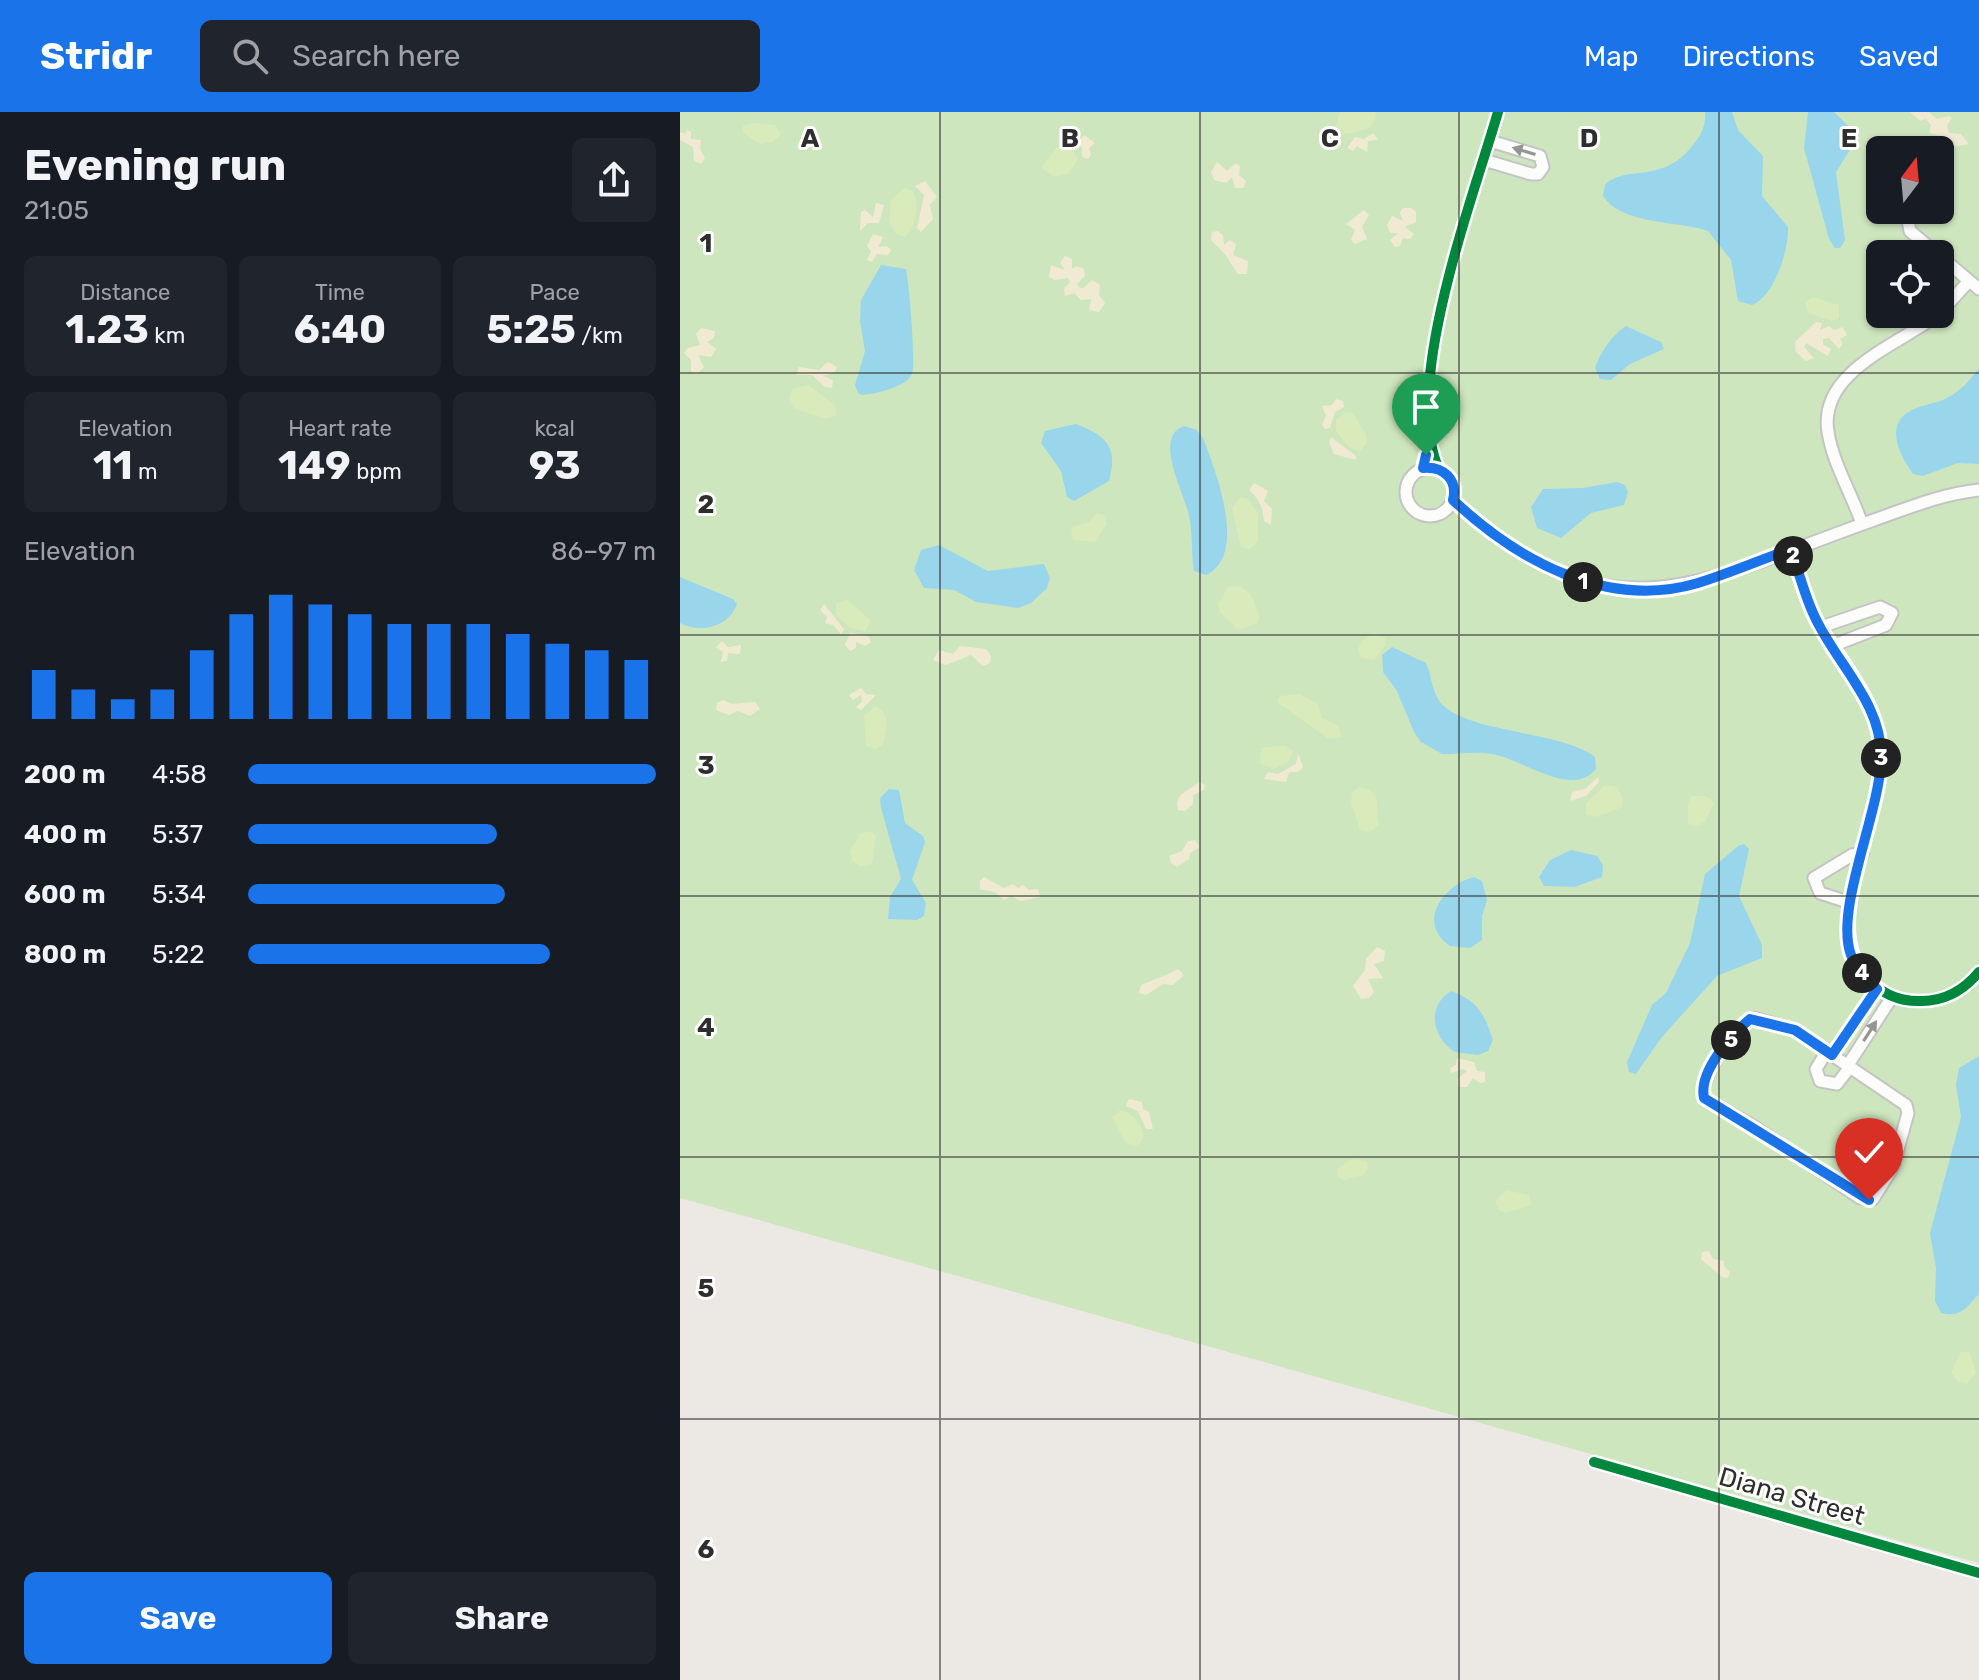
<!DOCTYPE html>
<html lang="en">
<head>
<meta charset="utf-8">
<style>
	:root { --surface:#171b24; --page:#20242c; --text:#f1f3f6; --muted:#9ea1a6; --accent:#1a73e8 }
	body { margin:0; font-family:Rubik,sans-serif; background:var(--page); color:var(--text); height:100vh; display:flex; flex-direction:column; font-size:30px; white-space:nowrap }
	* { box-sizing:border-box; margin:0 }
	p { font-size:26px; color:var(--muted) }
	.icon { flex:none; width:44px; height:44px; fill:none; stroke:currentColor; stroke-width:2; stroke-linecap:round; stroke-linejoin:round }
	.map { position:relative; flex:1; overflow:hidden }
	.side { display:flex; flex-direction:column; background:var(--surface); width:680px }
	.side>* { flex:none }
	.needle { width:52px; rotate:16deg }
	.fabs { position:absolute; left:1186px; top:24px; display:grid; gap:16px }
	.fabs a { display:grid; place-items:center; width:88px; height:88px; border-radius:12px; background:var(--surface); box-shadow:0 2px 6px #0004; font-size:40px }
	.pin { position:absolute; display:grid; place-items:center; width:68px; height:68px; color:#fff; margin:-82px -34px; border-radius:50% 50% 50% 0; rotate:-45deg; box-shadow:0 0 8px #0007 }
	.pin .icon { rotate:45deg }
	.km { position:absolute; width:40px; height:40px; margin:-20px; border-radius:50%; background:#222; color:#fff; font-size:22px; line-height:40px; text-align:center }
	.round { display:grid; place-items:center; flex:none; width:84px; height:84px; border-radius:12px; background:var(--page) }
	.headline { display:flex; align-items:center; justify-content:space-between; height:136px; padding:0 24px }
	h1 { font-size:44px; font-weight:700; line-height:60px }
	.figures { display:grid; grid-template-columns:repeat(3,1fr); gap:12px; height:136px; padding:8px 24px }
	.figures div { display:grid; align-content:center; border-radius:12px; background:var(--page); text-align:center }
	.figures b { font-size:40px; font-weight:700 }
	.figures small { font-size:22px; font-weight:400 }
	.figures p { font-size:22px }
	.chart { height:224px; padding:16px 24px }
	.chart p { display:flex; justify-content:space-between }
	.chart svg { width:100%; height:144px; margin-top:8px; stroke:var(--accent); stroke-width:6 }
	.action { display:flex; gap:16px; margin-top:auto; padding:16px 24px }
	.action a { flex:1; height:92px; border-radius:12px; background:var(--accent); color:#fff; font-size:32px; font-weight:700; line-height:92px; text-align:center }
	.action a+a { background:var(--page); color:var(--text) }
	ul { padding:0 24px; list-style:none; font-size:26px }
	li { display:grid; grid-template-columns:128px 96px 1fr; align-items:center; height:60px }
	li i { height:20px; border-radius:10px; background:var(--accent) }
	header { display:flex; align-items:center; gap:48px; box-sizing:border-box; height:112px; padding:0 40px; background:var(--accent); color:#fff }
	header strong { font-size:38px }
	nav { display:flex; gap:44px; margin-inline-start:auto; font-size:28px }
	.search { width:560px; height:72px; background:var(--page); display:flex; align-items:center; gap:20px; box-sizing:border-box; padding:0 28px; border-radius:12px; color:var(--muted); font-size:30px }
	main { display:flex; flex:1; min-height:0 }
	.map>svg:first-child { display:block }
	.green { fill:#cee6be; fill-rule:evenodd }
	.sand { fill:#f0ead3 }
	.pitch { fill:#d9eabb }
	.water { fill:#99d6ec }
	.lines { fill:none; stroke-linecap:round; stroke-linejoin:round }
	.minor-casing { stroke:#c5c4c5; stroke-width:15 }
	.minor { stroke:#fcfcfb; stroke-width:11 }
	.cycleway-casing { stroke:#fff; stroke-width:15 }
	.cycleway { stroke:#00873e; stroke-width:10 }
	.oneway { fill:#959594 }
	.route-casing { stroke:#fff; stroke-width:16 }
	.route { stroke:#1a73e8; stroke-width:10 }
	.grid { fill:none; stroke:#2e2e2e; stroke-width:2; stroke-opacity:0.55 }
	.labels { text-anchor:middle; stroke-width:6; stroke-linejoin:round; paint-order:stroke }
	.street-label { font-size:26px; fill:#2e2e2e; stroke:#fff }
	.grid-label { font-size:26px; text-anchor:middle; font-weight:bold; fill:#2e2e2e; stroke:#fff; stroke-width:6; stroke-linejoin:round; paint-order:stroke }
</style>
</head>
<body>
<header>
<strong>Stridr</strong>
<div class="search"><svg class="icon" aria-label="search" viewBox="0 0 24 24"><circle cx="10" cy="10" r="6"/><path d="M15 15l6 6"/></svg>Search here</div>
<nav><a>Map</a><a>Directions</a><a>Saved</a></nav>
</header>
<main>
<section class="side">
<div class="headline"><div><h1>Evening run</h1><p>21:05</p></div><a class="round"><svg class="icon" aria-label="share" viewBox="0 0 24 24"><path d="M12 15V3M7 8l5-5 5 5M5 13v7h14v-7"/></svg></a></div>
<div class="figures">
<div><p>Distance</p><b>1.23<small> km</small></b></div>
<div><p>Time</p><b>6:40</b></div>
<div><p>Pace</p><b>5:25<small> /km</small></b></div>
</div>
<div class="figures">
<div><p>Elevation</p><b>11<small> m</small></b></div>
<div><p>Heart rate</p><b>149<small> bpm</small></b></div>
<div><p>kcal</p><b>93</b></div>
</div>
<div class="chart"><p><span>Elevation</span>86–97 m</p>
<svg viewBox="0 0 160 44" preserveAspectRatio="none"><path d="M5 44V29M15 44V35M25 44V38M35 44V35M45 44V23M55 44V12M65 44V6M75 44V9M85 44V12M95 44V15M105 44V15M115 44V15M125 44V18M135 44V21M145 44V23M155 44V26"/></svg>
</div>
<ul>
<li><b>200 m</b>4:58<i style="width:100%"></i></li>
<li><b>400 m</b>5:37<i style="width:61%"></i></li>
<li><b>600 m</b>5:34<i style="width:63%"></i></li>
<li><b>800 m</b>5:22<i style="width:74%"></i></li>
</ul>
<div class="action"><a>Save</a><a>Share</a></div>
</section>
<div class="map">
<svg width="1299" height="1568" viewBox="0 0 1299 1568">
	<rect width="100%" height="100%" fill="#ece8e4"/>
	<path class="green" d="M0,0H1299V1451L0,1086ZM1200,38H1260V98H1200ZM1200,142H1260V202H1200Z"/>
	<path class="sand" d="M1230,0H1249L1257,7L1269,4L1272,6L1267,13L1269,21L1281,22L1289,32L1271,35L1264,24L1249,21L1251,13L1246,7L1240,9Z
		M7,18L11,20V27L21,28L20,37L25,46L21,52L14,49L13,35L0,28V20L5,22Z
		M693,21L698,28L688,29L687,40L677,34L673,39L667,36L675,25L684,27Z
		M404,23L415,31L409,36L411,43L408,47L402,45V35L391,32L389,28L392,25L400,28Z
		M537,50L547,59L556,51L560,54L559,63L566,69L564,76H555L552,65L546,71L534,68L531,60Z
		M245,69L257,85L250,93L253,107L241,120L237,116L244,83L235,74Z
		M196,91L204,93L199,111H188L180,119L181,100L185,98L193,105Z
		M723,96H731L736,100V110L725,115L734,122L730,127L723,126L720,134L715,135L710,128L718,121H710L707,113L712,104L723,109L720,101Z
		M684,98L689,103L682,115L687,127L675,132L671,128L675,118L666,112Z
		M538,119L543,123L544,133L550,128L556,132L553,143L568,149L567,162H558L545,142L531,128L532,120Z
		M193,122L203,125L198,135L207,134L211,138L208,143L197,142L192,150L187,148L191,139L187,134Z
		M385,144L392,147V157L397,154L404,157L405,164L397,172L400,176H404L412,168L420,173L419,183L425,191L419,200L409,198L411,187L401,188L394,181L385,184L384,177L390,170L388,166L375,168L369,165L371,153L385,158L380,151Z
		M1136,210L1142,211L1140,218L1149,214L1154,218L1163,215L1167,223L1160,227L1163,232L1159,237L1149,226L1143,227V233L1151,237L1148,244L1126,231L1124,235L1134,246L1126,249L1116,240L1115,230Z
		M21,216L35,219L34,226L27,230L36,237L31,245L18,243L24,255L17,262L11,259V248L4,241L8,236L20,233L16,222Z
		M148,250L157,255L154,261L143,264L153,268L152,276L145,275L132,263H116L119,255L139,258Z
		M656,287L663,289L664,295L655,300L650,316L645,317L642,313L646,304L642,294L652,293Z
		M651,325L676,344V348L654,342L649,330Z
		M574,371L588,379L584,389L592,397L591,413L584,409C583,396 579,386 569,378Z
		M144,492L164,517L161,522L153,513L145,511L147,505L140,498Z
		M170,521L188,524L191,530L185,534L176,530V536L170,539L165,533Z
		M42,529L48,535L61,533L60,542L48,541L47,549L41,550L43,540L36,535Z
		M280,534L306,537L311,544L310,551L303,554L291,543L266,553L253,548L259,538L273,542Z
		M181,576L186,582L196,583L181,598L176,595L182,589L181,583L173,588L169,583Z
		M43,588L52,592L75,590L80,597L70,604L58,599L49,603L36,598L37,591Z
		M618,641L623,655L618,660H609L606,670L584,667L588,660L598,662L616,652Z
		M918,665L919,670L906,684L890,689L892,680L905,677Z
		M520,669L525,673L524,678L513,683V692L505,699L498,698C493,681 512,678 520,669Z
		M515,728L520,735L510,741L509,747L497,755L491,751L489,744L502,739L508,729Z
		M304,765L324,776L333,772L338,776L343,773L349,778L358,777L360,785L341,789L331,784L324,788L315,780L300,777V769Z
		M697,835L705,839L704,849L694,852L703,866L688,867L694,880L689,886L681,887L673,874L685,858L686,847Z
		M498,857L504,863L493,873L483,872L466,883L459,881L461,873C469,870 492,861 498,857Z
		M777,946L794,950L797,959L805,960V970L800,971L793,966L787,975H778L777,967L787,959L783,957L771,961L770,956L776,953Z
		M449,987L462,990L463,997L469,1000L473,1017H466L458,999L446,994Z
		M1029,1139L1033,1147L1044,1149V1154L1050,1160L1048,1166L1042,1165L1021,1147L1022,1140Z"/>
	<path class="pitch" d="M660,0H696C696,18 682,18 667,22L656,14Z
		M73,11L95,13L101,22L93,30L80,32L63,21V14Z
		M378,35L392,36L398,47L388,62L374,65L361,55Z
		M224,76L233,79C240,92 236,115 225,125L216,122L209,110L211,88Z
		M1133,185L1159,193V206L1152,209L1128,201L1125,190Z
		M129,273L156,294V303L145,307L114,296L109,286L112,277Z
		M666,300L673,302L686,322L687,331L680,339L669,335L656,319V308Z
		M560,385L568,387L578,402V429L570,437L561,435L552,397Z
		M417,401L424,403L427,412L415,430L393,428L391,415L409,410Z
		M560,474L571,483L580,505L576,512L558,518L540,500L538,492L548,475Z
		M167,487L191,509L185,519L170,516L156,503V492Z
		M697,521L705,526V534L694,548L681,546L678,539C680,529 687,521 697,521Z
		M620,582L638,592L642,606L659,614L661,625L649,627L597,590L600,584Z
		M195,594C212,602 206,617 203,632L196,637L186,634L184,604Z
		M605,633L613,639L609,649L594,657L580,651L581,636Z
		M926,673L937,675L943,686L942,695L917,705L906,703V691Z
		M679,675C704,679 694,694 699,712L690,721L680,717L671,691L672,681Z
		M1012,684H1026L1034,691L1025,710L1016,714L1008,711V691Z
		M190,719L196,724L192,751L181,755L173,749L170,739L180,722Z
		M440,998C452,1001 461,1011 464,1024L460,1032L454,1034L445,1030L432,1005Z
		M671,1047L686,1049L689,1056L683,1063L664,1068L658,1065L657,1057Z
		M826,1078L849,1083L852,1092L827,1101L820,1099L815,1090Z
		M1281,1239L1290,1241L1296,1261L1287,1272L1278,1270L1271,1261Z"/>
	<path class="water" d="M1025,0H1052L1058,18L1083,44L1082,84L1108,115C1109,137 1095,184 1072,193L1058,189L1051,148L1028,119C1001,109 941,113 923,84L925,73C945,52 982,73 1012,34C1021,23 1026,15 1025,0Z
		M1128,0H1154L1179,24L1156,60L1165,128L1160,136H1155L1149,127L1124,36Z
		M201,153L226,157C229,168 236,254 232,262C226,275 196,282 182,283L178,281L175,273L185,239L180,209L181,188Z
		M946,214L981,230L984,237L950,252L931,268L920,267L915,256C921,239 931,224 946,214Z
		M1299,256V352L1278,351L1243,364L1233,362C1220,344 1203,312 1232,298C1243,292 1256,292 1267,286C1281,279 1290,268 1299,256Z
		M396,312C428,324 438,336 429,369L394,389L387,385L381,359L361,331L365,319Z
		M504,314L517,318L523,326C535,357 569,443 526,463L514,459C511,441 513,422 509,404C505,382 472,325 504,314Z
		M937,370L945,373L948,380L944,393L911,401L881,426L857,416L851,395L863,377L902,376Z
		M259,433L308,459L364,452L370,466L367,476L351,491L338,496L296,490L274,478L244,476L234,458L241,438Z
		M0,465L53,487L57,492C49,515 20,522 0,511Z
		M712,535L746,551C751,562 752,577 758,587C780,622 879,617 915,645L916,657C891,687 843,647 812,642C796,639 778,642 762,642L741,630L734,620L717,579L703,560L702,543Z
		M209,677L219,678L225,711L243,724L245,730L232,768L246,791L244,804L237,808L208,807L210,785L221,767L201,696L200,686Z
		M1058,734L1064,732L1069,737L1059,784L1082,833V846L1037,864L982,925L956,962L949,960L947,950L972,893L986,881L1010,831L1025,762Z
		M891,738L917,744L923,753L922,765L895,775L864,774L859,765L870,748Z
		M794,765L802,769L807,788L802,804V828L790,836L770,834C736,811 763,773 794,765Z
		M771,879C798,889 804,901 813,928L808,939L798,943L775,940C752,926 746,894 771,879Z
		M1299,944V1182C1286,1195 1282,1206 1261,1201L1255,1189L1256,1156L1250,1121L1281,1005L1276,973L1279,956Z"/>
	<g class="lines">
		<defs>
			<path id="minor" d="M804,48L851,62H858L863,55L860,44L810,29
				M1226,98L1230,119L1257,142
				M1260,144L1299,177
				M1260,201L1289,169
				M726 380a24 24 0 1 1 48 0a24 24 0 1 1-48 0Z
				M759,357C721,276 793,86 818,0
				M773,388C929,533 1021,469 1194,408C1228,396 1262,382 1299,378
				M1182,412C1172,382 1153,352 1148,320C1138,259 1220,232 1259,202
				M1111,437C1118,460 1124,486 1135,506C1157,544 1194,584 1200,629C1211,700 1134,811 1188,867C1203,883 1220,890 1242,889C1266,889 1284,878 1299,860
				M1141,515L1200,495L1212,501L1206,513L1152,534
				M1171,791L1140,781L1134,766L1172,743L1183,741
				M1074,906L1115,918L1226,993L1228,1001L1213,1055L1193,1087L1180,1086L1073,1014L1024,986C1019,965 1055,912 1074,906Z
				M1147,939L1136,957L1140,969L1157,972L1170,955
				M1152,943L1197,877
				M1168,953L1212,885
				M914,1350L1299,1461"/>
		</defs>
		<use href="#minor" class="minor-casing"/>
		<use href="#minor" class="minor"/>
		<defs>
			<path id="cycleway" d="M759,357C721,276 793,86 818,0
				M1111,437C1118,460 1124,486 1135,506C1157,544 1194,584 1200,629C1211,700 1134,811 1188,867C1203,883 1220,890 1242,889C1266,889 1284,878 1299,860
				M914,1350L1299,1461"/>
		</defs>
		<use href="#cycleway" class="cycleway-casing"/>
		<use href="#cycleway" class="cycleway"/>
	</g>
	<defs><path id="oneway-solid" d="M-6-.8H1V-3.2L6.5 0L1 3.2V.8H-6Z" transform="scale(2)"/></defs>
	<g class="oneway">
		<use href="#oneway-solid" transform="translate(844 39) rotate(-163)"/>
		<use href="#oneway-solid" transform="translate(1190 919) rotate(-57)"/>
	</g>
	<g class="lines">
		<defs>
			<path id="route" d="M746,343L743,356C764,354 778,368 773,388C838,449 927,498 1018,471C1050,461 1080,448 1111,437C1118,458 1124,481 1133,501C1154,550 1203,590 1201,647C1200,701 1154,797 1171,843C1177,857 1187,867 1197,877L1152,943L1115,918L1070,907C1052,922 1018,960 1024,986L1189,1088"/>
		</defs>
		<use href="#route" class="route-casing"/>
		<use href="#route" class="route"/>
	</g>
	<path class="grid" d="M260,0V1568M520,0V1568M779,0V1568M1039,0V1568M0,261H1299M0,523H1299M0,784H1299M0,1045H1299M0,1307H1299"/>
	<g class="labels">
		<g class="street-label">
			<text transform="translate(1112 1384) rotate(16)" y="9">Diana Street</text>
		</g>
	</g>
	<g class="grid-label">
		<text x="130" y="35">A</text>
		<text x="390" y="35">B</text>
		<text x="650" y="35">C</text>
		<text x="909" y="35">D</text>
		<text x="1169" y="35">E</text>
		<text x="26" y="140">1</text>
		<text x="26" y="401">2</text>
		<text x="26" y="662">3</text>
		<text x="26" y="924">4</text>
		<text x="26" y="1185">5</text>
		<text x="26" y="1446">6</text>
	</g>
</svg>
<div class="fabs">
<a><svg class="needle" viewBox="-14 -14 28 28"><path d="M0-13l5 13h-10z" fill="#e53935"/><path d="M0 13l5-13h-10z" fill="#9ea1a6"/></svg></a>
<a><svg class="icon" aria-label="locate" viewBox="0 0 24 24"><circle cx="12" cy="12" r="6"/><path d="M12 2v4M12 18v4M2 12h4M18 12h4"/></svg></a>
</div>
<div class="pin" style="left:746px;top:343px;background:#1e9e55"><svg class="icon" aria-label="arrive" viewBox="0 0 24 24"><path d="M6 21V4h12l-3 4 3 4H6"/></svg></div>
<div class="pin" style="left:1189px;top:1088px;background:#d93025"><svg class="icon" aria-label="check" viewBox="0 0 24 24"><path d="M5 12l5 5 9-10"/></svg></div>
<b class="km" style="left:903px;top:470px">1</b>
<b class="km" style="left:1113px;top:444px">2</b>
<b class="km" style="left:1201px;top:646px">3</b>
<b class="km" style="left:1182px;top:861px">4</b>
<b class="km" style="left:1051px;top:928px">5</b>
</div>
</main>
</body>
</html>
